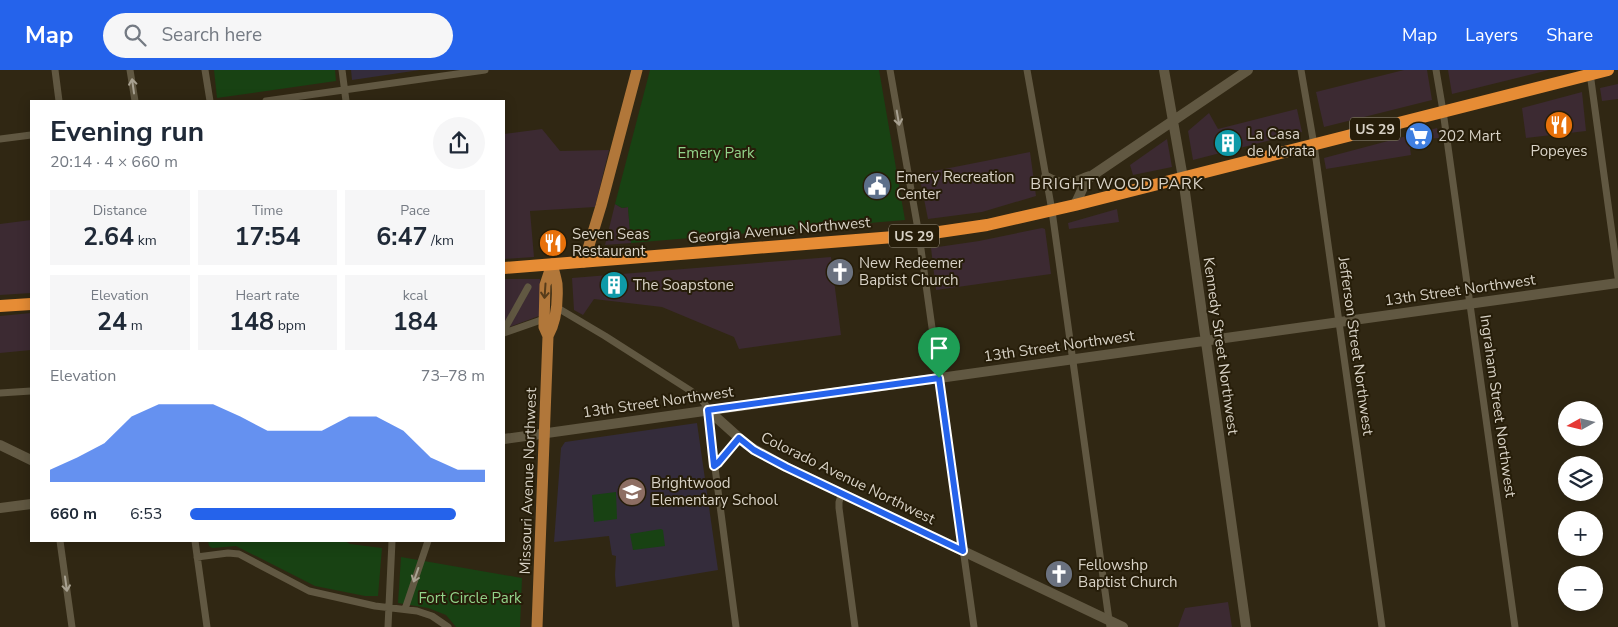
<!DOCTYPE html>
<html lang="en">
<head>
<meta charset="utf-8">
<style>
	:root { --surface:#fff; --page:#f6f6f7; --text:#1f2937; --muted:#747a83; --accent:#2563eb }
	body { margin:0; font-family:"Nunito Sans",sans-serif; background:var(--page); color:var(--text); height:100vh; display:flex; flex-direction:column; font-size:19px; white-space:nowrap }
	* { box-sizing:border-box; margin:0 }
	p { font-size:16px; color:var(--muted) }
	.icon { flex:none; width:28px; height:28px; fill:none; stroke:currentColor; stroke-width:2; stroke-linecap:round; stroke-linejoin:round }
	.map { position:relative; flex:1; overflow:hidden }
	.panel { position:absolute; left:30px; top:30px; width:475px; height:442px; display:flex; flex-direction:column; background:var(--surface); border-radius:0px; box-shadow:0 2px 12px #0003 }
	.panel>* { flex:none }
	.needle { width:32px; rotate:262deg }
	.tools { position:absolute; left:1558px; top:331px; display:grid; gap:10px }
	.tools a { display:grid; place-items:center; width:45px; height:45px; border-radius:50%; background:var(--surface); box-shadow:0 2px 12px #0003; font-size:25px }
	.pin { position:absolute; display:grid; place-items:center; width:42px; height:42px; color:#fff; margin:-51px -21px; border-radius:50% 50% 50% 0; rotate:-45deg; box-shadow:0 0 5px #0007 }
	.pin .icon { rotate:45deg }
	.round { display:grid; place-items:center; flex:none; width:52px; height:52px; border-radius:26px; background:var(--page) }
	.overview { display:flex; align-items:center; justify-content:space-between; height:85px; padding:0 20px }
	h1 { font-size:28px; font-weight:700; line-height:38px }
	.metrics { display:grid; grid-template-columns:repeat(3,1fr); gap:8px; height:85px; padding:5px 20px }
	.metrics div { display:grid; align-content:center; border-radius:0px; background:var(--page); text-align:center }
	.metrics b { font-size:25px; font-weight:700 }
	.metrics small { font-size:14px; font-weight:400 }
	.metrics p { font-size:14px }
	.chart { height:140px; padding:10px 20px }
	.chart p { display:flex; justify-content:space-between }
	.chart svg { width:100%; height:90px; margin-top:5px; fill:var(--accent); opacity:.7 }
	ul { padding:0 20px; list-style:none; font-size:16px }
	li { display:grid; grid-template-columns:80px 60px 1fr; align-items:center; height:38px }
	li i { height:12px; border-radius:6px; background:var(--accent) }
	header { display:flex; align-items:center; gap:30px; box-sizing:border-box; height:70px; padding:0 25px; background:var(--accent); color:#fff }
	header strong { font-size:24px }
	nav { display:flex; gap:28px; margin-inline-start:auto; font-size:18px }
	.search { width:350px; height:45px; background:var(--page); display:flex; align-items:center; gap:12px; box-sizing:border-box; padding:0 18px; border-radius:28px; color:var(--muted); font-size:19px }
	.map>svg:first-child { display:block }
	.commercial { fill:#3c2a32 }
	.education { fill:#342c3b }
	.green { fill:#184213 }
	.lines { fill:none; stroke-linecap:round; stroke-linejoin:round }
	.street { stroke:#615842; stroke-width:7 }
	.secondary { stroke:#615842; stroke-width:10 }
	.primary { stroke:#b1773a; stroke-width:11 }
	.highway { stroke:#e68c35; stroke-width:12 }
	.oneway { stroke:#a8a191 }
	.oneway2 { stroke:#573c1a }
	.route-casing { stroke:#fff; stroke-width:10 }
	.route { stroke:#2563eb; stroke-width:6 }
	.labels { text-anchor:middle; stroke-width:4; stroke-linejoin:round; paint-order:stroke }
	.shield { fill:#261d09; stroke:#a39c8d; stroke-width:1 }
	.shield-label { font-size:14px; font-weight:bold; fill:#d8d2c6 }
	.poi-label { font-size:15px; fill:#d8d2c6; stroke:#261d09; text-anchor:start }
	.park-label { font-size:15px; fill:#92d389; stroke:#261d09 }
	.street-label { font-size:15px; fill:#d8d2c6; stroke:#261d09 }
	.neighbourhood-label { font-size:16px; letter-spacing:1px; fill:#d8d2c6; stroke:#261d09 }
</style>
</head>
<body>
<header>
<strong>Map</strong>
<div class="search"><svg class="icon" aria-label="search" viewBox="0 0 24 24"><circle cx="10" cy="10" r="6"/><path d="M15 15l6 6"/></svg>Search here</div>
<nav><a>Map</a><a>Layers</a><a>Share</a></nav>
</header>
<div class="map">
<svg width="1618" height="557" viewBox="0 0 1618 557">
	<rect width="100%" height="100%" fill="#302713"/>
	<path class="commercial" d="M1404,0H1427L1432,30L1324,57L1316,22Z
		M1448,0H1549L1452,24Z
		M1618,14V29L1602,31L1600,18Z
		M1582,22L1586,61L1526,68L1522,38Z
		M1297,39L1302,62L1193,90L1188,61L1209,43L1218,59Z
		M1437,58L1439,68L1414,70L1415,77L1410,78L1411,85L1326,99L1324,88Z
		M542,59L560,81L609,80L595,137L530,141L534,187L504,189V64Z
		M1167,69L1172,97L1133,105L1130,95Z
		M1030,82L1036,126L982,142L928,149L919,104Z
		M615,134L622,138L628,137L631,173L605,175Z
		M1117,139L1119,152L1069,159L1068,153Z
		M31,150V223L0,225V154Z
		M1042,158L1045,159L1051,204L936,220L931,178L979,171Z
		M831,187L841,265L739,279L734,267L662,237L594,229L583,245L574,240L572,208Z
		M504,209H540L539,246L504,259Z
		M31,243V280L0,283V246Z
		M1228,532L1232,557H1178L1185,538Z"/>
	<path class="education" d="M351,0H420L352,10Z
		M697,353L718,500L616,517L615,505L616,486L612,485L609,466L554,472L561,378L565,372Z"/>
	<path class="green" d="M214,0H335L336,11L217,28Z
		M650,0H879L905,150L631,173L628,137L622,138L615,134Z
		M616,422L617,449L594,452L592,425Z
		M661,459L663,460L665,476L633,480L630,464Z
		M208,471H345L350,474L382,478L378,526H365L315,516L236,476L212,478L209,476Z
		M401,487L522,508L520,557H456L446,545L428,538L398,533Z"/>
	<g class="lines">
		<path class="street" d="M55,0L59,31
			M130,0L135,31
			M205,0L210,31
			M342,0L346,31
			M890,0L919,165L974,557
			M1027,0L1052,141L1110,557
			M1301,0L1314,75L1382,557
			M1436,0L1443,41L1515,557
			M1590,3L1618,207
			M266,31L485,0
			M0,69L31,65
			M556,237L605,266L691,321L701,329L707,337L736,557
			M504,260L528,217
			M504,263L544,249
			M0,323L31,321
			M713,396L718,393L739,368
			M842,423L839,432V438L855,557
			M60,471L72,557
			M195,471L207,557
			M197,487L228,483L239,484L309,521L375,536L417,541L432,546L448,557
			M405,539L428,471
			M388,557L392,471"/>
		<path class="secondary" d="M1164,0L1183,108L1246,557
			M1046,107C1066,118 1070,113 1090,106
			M1075,135L1086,111L1093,105L1248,0
			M708,340L747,375L786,397L1123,557
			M504,369L1618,213
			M0,375L31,390
			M0,438L31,434"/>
		<path class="primary" d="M584,192L601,136L637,0
			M548,266C556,252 558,231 557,214C556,208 554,201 552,194
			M537,557L548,266L544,257L545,215L552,194"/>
		<path class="highway" d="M504,198L919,165L987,155L1075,135L1608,0
			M0,236L31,234"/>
	</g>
	<defs><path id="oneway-shaft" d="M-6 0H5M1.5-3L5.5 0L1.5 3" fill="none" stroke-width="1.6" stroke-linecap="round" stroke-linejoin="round" transform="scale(1.25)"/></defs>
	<g class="oneway">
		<use href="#oneway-shaft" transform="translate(133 16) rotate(-98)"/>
		<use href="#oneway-shaft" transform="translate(898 48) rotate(80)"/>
		<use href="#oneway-shaft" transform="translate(416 505) rotate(109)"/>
		<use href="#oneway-shaft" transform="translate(66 514) rotate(82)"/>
	</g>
	<use class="oneway2" href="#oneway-shaft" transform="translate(545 221) rotate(94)"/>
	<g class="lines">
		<defs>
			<path id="route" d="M939,308L963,481L786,397L754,380L739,368L718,393L714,396L708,340Z"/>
		</defs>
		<use href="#route" class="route-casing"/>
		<use href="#route" class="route"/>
	</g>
	<defs>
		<symbol id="restaurant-disc" viewBox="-11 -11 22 22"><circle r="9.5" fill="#e8710a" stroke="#261d09"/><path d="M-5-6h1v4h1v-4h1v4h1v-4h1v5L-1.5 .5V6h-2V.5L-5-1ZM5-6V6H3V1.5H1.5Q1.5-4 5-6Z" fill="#fff"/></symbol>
		<symbol id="supermarket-disc" viewBox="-11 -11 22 22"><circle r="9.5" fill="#3f7fe0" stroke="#261d09"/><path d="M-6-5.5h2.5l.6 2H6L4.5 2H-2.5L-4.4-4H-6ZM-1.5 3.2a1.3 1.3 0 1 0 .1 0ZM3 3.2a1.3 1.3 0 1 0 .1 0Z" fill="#fff"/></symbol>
		<symbol id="building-disc" viewBox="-11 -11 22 22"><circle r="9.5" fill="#0f9aa8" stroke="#261d09"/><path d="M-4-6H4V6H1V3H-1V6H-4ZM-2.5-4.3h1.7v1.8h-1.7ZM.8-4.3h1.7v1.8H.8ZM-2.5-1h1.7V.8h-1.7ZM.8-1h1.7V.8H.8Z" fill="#fff"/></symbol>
		<symbol id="civic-disc" viewBox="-11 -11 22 22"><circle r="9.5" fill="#5c6f8a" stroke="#261d09"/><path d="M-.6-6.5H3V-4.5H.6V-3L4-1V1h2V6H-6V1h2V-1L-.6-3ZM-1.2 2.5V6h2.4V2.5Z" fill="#fff"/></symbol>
		<symbol id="church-disc" viewBox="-11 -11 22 22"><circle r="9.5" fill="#6b7280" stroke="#261d09"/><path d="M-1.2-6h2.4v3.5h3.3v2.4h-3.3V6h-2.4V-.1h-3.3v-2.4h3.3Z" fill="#fff"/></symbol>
		<symbol id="school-disc" viewBox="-11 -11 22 22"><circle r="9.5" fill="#8d6e63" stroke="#261d09"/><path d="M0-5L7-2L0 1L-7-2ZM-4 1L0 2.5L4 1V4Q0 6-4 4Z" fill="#fff"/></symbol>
	</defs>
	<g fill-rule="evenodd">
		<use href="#restaurant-disc" x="1543" y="39" width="32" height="32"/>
		<use href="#supermarket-disc" x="1403" y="50" width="32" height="32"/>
		<use href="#building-disc" x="1212" y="57" width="32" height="32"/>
		<use href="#civic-disc" x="861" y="100" width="32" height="32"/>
		<use href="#restaurant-disc" x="537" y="157" width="32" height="32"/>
		<use href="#church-disc" x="824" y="186" width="32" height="32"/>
		<use href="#building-disc" x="598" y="199" width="32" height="32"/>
		<use href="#school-disc" x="616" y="406" width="32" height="32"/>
		<use href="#church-disc" x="1043" y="488" width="32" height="32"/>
	</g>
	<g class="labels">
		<g class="shield">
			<rect x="1350" y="47.5" width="50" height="23" rx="4"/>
			<rect x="889" y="154.5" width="50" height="23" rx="4"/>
		</g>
		<g class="shield-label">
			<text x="1375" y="64">US 29</text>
			<text x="914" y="171">US 29</text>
		</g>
		<g class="poi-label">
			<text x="1247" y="69">La Casa<tspan x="1247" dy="17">de Morata</tspan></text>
			<text x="1438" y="71">202 Mart</text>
			<text x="1559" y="86" text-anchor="middle">Popeyes</text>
			<text x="896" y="112">Emery Recreation<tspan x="896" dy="17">Center</tspan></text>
			<text x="572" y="169">Seven Seas<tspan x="572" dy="17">Restaurant</tspan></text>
			<text x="859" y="198">New Redeemer<tspan x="859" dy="17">Baptist Church</tspan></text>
			<text x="633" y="220">The Soapstone</text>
			<text x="651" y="418">Brightwood<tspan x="651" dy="17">Elementary School</tspan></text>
			<text x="1078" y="500">Fellowshp<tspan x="1078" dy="17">Baptist Church</tspan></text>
		</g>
		<g class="park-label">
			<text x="716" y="88">Emery Park</text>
			<text x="470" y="533">Fort Circle Park</text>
		</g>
		<g class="street-label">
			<text transform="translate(779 160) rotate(-5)" y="5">Georgia Avenue Northwest</text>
			<text transform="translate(1460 220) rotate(-8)" y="5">13th Street Northwest</text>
			<text transform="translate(1059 276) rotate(-8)" y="5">13th Street Northwest</text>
			<text transform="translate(1221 276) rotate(82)" y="5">Kennedy Street Northwest</text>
			<text transform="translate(1356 276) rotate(82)" y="5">Jefferson Street Northwest</text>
			<text transform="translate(658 332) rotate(-8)" y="5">13th Street Northwest</text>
			<text transform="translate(1498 336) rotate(82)" y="5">Ingraham Street Northwest</text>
			<text transform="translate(848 408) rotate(26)" y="5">Colorado Avenue Northwest</text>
			<text transform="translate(528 411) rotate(-88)" y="5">Missouri Avenue Northwest</text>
		</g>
		<g class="neighbourhood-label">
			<text x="1117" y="119">BRIGHTWOOD PARK</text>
		</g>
	</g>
</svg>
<div class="tools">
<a><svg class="needle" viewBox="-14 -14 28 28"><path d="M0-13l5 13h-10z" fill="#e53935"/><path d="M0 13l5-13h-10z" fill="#747a83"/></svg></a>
<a><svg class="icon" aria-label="layers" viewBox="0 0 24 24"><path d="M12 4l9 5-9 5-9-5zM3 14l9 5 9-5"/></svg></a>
<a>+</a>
<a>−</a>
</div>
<div class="pin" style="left:939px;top:308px;background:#1e9e55"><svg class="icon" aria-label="arrive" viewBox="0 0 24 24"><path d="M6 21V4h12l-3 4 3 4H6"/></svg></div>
<section class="panel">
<div class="overview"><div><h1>Evening run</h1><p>20:14 · 4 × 660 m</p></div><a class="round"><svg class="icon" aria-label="share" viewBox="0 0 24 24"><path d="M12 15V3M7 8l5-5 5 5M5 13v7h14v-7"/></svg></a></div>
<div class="metrics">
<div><p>Distance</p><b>2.64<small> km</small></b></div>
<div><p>Time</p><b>17:54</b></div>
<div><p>Pace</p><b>6:47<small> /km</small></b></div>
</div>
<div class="metrics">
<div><p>Elevation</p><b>24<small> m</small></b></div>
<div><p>Heart rate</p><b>148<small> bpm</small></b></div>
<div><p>kcal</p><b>184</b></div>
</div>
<div class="chart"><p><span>Elevation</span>73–78 m</p>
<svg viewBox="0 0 160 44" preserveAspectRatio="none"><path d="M0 44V38L10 32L20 25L30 12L40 6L50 6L60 6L70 12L80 19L90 19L100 19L110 12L120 12L130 19L140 32L150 38L160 38V44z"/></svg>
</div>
<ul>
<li><b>660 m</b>6:53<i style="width:90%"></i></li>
</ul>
</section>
</div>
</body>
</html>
